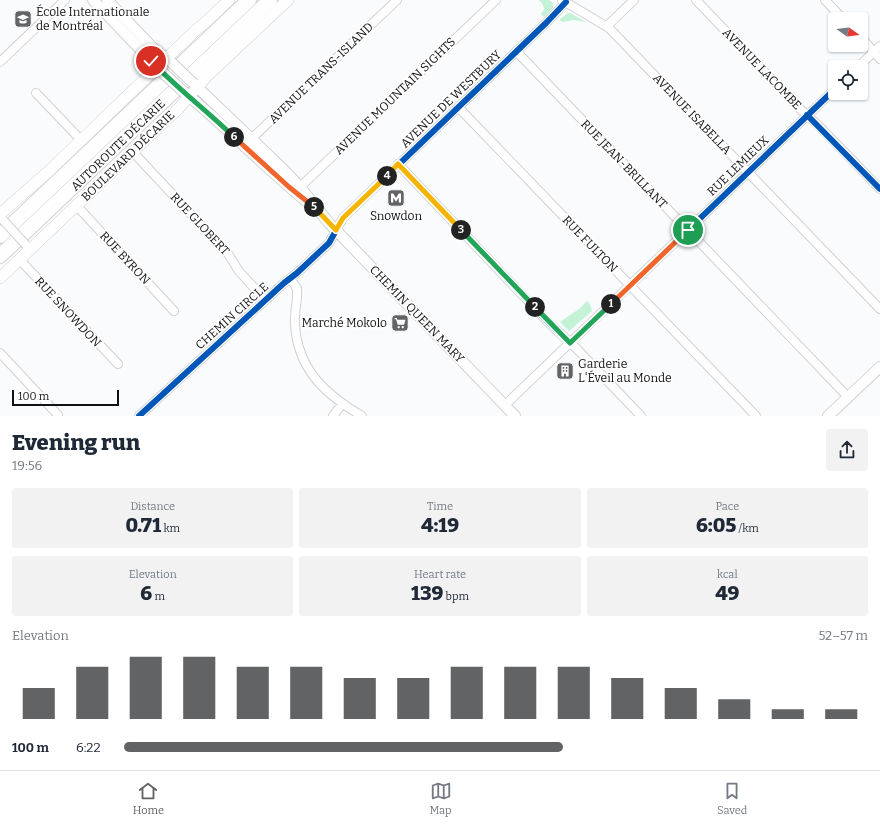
<!DOCTYPE html>
<html lang="en">
<head>
<meta charset="utf-8">
<style>
	:root { --surface:#fff; --page:#f2f2f3; --text:#1f2937; --muted:#747a83; --line:#e0e1e3; --accent:#626365 }
	body { margin:0; font-family:Bitter,serif; background:var(--page); color:var(--text); height:100vh; display:flex; flex-direction:column; font-size:15px; white-space:nowrap }
	* { box-sizing:border-box; margin:0 }
	p { font-size:13px; color:var(--muted) }
	.icon { flex:none; width:22px; height:22px; fill:none; stroke:currentColor; stroke-width:2; stroke-linecap:round; stroke-linejoin:round }
	.map { position:relative; height:416px; overflow:hidden }
	.side { display:flex; flex-direction:column; background:var(--surface); flex:1 }
	.side>* { flex:none }
	.needle { width:26px; rotate:104deg }
	.controls { position:absolute; left:828px; top:12px; display:grid; gap:8px }
	.controls a { display:grid; place-items:center; width:40px; height:40px; border-radius:4px; background:var(--surface); box-shadow:0 1px 3px #0004; font-size:20px }
	.scale { position:absolute; left:12px; bottom:10px; width:107px; box-sizing:border-box; padding-left:4px; border:2px solid #101113; border-top:0; font-size:11px; line-height:14px; white-space:nowrap; color:#101113; -webkit-text-stroke:3px #fff; paint-order:stroke }
	.pin { position:absolute; display:grid; place-items:center; width:34px; height:34px; color:#fff; margin:-17px; border:2px solid #fff; border-radius:50%; box-shadow:0 1px 4px #0007 }
	.km { position:absolute; width:20px; height:20px; margin:-10px; border-radius:50%; background:#222; color:#fff; font-size:11px; line-height:20px; text-align:center }
	.round { display:grid; place-items:center; flex:none; width:42px; height:42px; border-radius:4px; background:var(--page) }
	.head { display:flex; align-items:center; justify-content:space-between; height:68px; padding:0 12px }
	h1 { font-size:22px; font-weight:800; line-height:30px }
	.figures { display:grid; grid-template-columns:repeat(3,1fr); gap:6px; height:68px; padding:4px 12px }
	.figures div { display:grid; align-content:center; border-radius:4px; background:var(--page); text-align:center }
	.figures b { font-size:20px; font-weight:800 }
	.figures small { font-size:11px; font-weight:400 }
	.figures p { font-size:11px }
	.chart { height:112px; padding:8px 12px }
	.chart p { display:flex; justify-content:space-between }
	.chart svg { width:100%; height:72px; margin-top:4px; stroke:var(--accent); stroke-width:6 }
	ul { padding:0 12px; list-style:none; font-size:13px }
	li { display:grid; grid-template-columns:64px 48px 1fr; align-items:center; height:30px }
	li i { height:10px; border-radius:5px; background:var(--accent) }
	.dock { display:flex; justify-content:space-around; align-items:center; height:56px; border-top:1px solid var(--line); background:var(--surface); font-size:11px; color:var(--muted) }
	.dock a { display:grid; justify-items:center; gap:2px }
	.dock .on { color:var(--accent) }
	.map>svg:first-child { display:block }
	.green { fill:#c3f2d6 }
	.lines { fill:none; stroke-linecap:round; stroke-linejoin:round }
	.minor-casing { stroke:#d0d1d3; stroke-width:10 }
	.tertiary-casing { stroke:#d0d1d3; stroke-width:12 }
	.secondary-casing { stroke:#d0d1d3; stroke-width:12 }
	.motorway-casing { stroke:#d0d1d3; stroke-width:16 }
	.minor { stroke:#fefeff; stroke-width:8 }
	.tertiary { stroke:#fefeff; stroke-width:10 }
	.secondary { stroke:#fefeff; stroke-width:11 }
	.motorway { stroke:#fefeff; stroke-width:14 }
	.minor-bridge-casing { stroke:#d0d1d3; stroke-width:10; stroke-linecap:butt }
	.tertiary-bridge-casing { stroke:#d0d1d3; stroke-width:12; stroke-linecap:butt }
	.minor-bridge { stroke:#fefeff; stroke-width:8 }
	.tertiary-bridge { stroke:#fefeff; stroke-width:10 }
	.cycleway-casing { stroke:#fff; stroke-width:8 }
	.cycleway { stroke:#0057b8; stroke-width:6 }
	.split-1-casing { stroke:#fff; stroke-width:8 }
	.split-2-casing { stroke:#fff; stroke-width:8 }
	.split-3-casing { stroke:#fff; stroke-width:8 }
	.split-4-casing { stroke:#fff; stroke-width:8 }
	.split-5-casing { stroke:#fff; stroke-width:8 }
	.split-6-casing { stroke:#fff; stroke-width:8 }
	.split-7-casing { stroke:#fff; stroke-width:8 }
	.split-1 { stroke:#f0652b; stroke-width:5 }
	.split-2 { stroke:#22a559; stroke-width:5 }
	.split-3 { stroke:#22a559; stroke-width:5 }
	.split-4 { stroke:#f5b400; stroke-width:5 }
	.split-5 { stroke:#f5b400; stroke-width:5 }
	.split-6 { stroke:#f0652b; stroke-width:5 }
	.split-7 { stroke:#22a559; stroke-width:5 }
	.labels { text-anchor:middle; stroke-width:3.5; stroke-linejoin:round; paint-order:stroke }
	.poi-label { font-size:12px; fill:#101113; stroke:#fff; text-anchor:start }
	.street-label { font-size:12px; fill:#101113; stroke:#fff }
</style>
</head>
<body>
<div class="map">
<svg width="880" height="416" viewBox="0 0 880 416">
	<rect width="100%" height="100%" fill="#f9fbfd"/>
	<path class="green" d="M539,0H549L553,3V8L544,17L541,14C546,9 544,5 539,0Z
		M568,13H570L586,22L574,20L563,22L559,20Z
		M587,301L590,304L592,311L569,331L560,322L579,309Z"/>
	<g class="lines">
		<defs>
			<path id="minor" d="M562,0L609,28L880,309
				M696,0L799,108L818,125L880,189
				M825,0L843,19
				M607,26L634,0
				M861,37L880,59
				M516,51L848,397
				M0,62L65,0
				M858,67L880,46
				M36,93L81,140
				M458,107L756,416
				M247,143L397,0
				M132,151L229,255L238,270L265,300
				M398,164L549,323L576,348L641,416
				M297,190L496,0
				M76,205L174,311
				M19,259L118,364
				M290,279L297,288C298,300 294,313 295,325C298,370 326,395 362,416
				M0,353L58,415
				M505,405L835,89
				M139,416L259,306L284,283L297,273L329,243L343,218L547,22L566,2
				M333,416L342,404"/>
			<path id="tertiary" d="M93,0L161,71
				M107,0L156,51L171,62
				M194,84L282,168L300,187L329,223L515,416
				M185,93C227,127 264,167 306,201
				M828,416L880,367"/>
			<path id="secondary" d="M0,214L49,171L195,31L208,20L229,0
				M0,278L179,108L207,76L288,0"/>
			<path id="motorway" d="M0,236L249,0
				M0,256L270,0"/>
		</defs>
		<use href="#minor" class="minor-casing"/>
		<use href="#tertiary" class="tertiary-casing"/>
		<use href="#secondary" class="secondary-casing"/>
		<use href="#motorway" class="motorway-casing"/>
		<use href="#minor" class="minor"/>
		<use href="#tertiary" class="tertiary"/>
		<use href="#secondary" class="secondary"/>
		<use href="#motorway" class="motorway"/>
		<defs>
			<path id="minor-bridge" d="M3,220L26,245"/>
			<path id="tertiary-bridge" d="M171,62L194,84
				M161,71L185,93"/>
		</defs>
		<use href="#minor-bridge" class="minor-bridge-casing"/>
		<use href="#tertiary-bridge" class="tertiary-bridge-casing"/>
		<use href="#minor-bridge" class="minor-bridge"/>
		<use href="#tertiary-bridge" class="tertiary-bridge"/>
		<defs>
			<path id="cycleway" d="M807,115L880,189
				M398,164L549,323L570,343L835,89
				M139,416L259,306L284,283L297,273L329,243L343,218L547,22L566,2"/>
		</defs>
		<use href="#cycleway" class="cycleway-casing"/>
		<use href="#cycleway" class="cycleway"/>
	</g>
	<g class="lines">
		<defs>
			<path id="split-1" d="M611,304L688,230"/>
			<path id="split-2" d="M535,307L570,343L611,304"/>
			<path id="split-3" d="M461,230L535,307"/>
			<path id="split-4" d="M387,176L398,164L461,230"/>
			<path id="split-5" d="M314,207L336,230L343,218L387,176"/>
			<path id="split-6" d="M234,137L289,187L314,207"/>
			<path id="split-7" d="M151,61C177,88 207,111 234,137"/>
		</defs>
		<use href="#split-1" class="split-1-casing"/>
		<use href="#split-2" class="split-2-casing"/>
		<use href="#split-3" class="split-3-casing"/>
		<use href="#split-4" class="split-4-casing"/>
		<use href="#split-5" class="split-5-casing"/>
		<use href="#split-6" class="split-6-casing"/>
		<use href="#split-7" class="split-7-casing"/>
		<use href="#split-1" class="split-1"/>
		<use href="#split-2" class="split-2"/>
		<use href="#split-3" class="split-3"/>
		<use href="#split-4" class="split-4"/>
		<use href="#split-5" class="split-5"/>
		<use href="#split-6" class="split-6"/>
		<use href="#split-7" class="split-7"/>
	</g>
	<defs>
		<symbol id="school-square" viewBox="-11 -11 22 22"><rect x="-9" y="-9" width="18" height="18" rx="4" fill="#626365" stroke="#fff"/><path d="M0-5L7-2L0 1L-7-2ZM-4 1L0 2.5L4 1V4Q0 6-4 4Z" fill="#fff"/></symbol>
		<symbol id="metro-square" viewBox="-11 -11 22 22"><rect x="-9" y="-9" width="18" height="18" rx="4" fill="#626365" stroke="#fff"/><path d="M-5.5 5V-5H-3L0 0L3-5H5.5V5H3V-.5L0 4L-3-.5V5Z" fill="#fff"/></symbol>
		<symbol id="supermarket-square" viewBox="-11 -11 22 22"><rect x="-9" y="-9" width="18" height="18" rx="4" fill="#626365" stroke="#fff"/><path d="M-6-5.5h2.5l.6 2H6L4.5 2H-2.5L-4.4-4H-6ZM-1.5 3.2a1.3 1.3 0 1 0 .1 0ZM3 3.2a1.3 1.3 0 1 0 .1 0Z" fill="#fff"/></symbol>
		<symbol id="building-square" viewBox="-11 -11 22 22"><rect x="-9" y="-9" width="18" height="18" rx="4" fill="#626365" stroke="#fff"/><path d="M-4-6H4V6H1V3H-1V6H-4ZM-2.5-4.3h1.7v1.8h-1.7ZM.8-4.3h1.7v1.8H.8ZM-2.5-1h1.7V.8h-1.7ZM.8-1h1.7V.8H.8Z" fill="#fff"/></symbol>
	</defs>
	<g fill-rule="evenodd">
		<use href="#school-square" x="13" y="9" width="20" height="20"/>
		<use href="#metro-square" x="386" y="188" width="20" height="20"/>
		<use href="#supermarket-square" x="390" y="313" width="20" height="20"/>
		<use href="#building-square" x="555" y="361" width="20" height="20"/>
	</g>
	<g class="labels">
		<g class="poi-label">
			<text x="36" y="16">École Internationale<tspan x="36" dy="14">de Montréal</tspan></text>
			<text x="396" y="220" text-anchor="middle">Snowdon</text>
			<text x="387" y="327" text-anchor="end">Marché Mokolo</text>
			<text x="578" y="368">Garderie<tspan x="578" dy="14">L'Éveil au Monde</tspan></text>
		</g>
		<g class="street-label">
			<text transform="translate(762 69) rotate(46)" y="4">AVENUE LACOMBE</text>
			<text transform="translate(321 73) rotate(-44)" y="4">AVENUE TRANS-ISLAND</text>
			<text transform="translate(395 96) rotate(-44)" y="4">AVENUE MOUNTAIN SIGHTS</text>
			<text transform="translate(451 99) rotate(-44)" y="4">AVENUE DE WESTBURY</text>
			<text transform="translate(692 114) rotate(46)" y="4">AVENUE ISABELLA</text>
			<text transform="translate(118 145) rotate(-44)" y="4">AUTOROUTE DÉCARIE</text>
			<text transform="translate(128 156) rotate(-44)" y="4">BOULEVARD DÉCARIE</text>
			<text transform="translate(624 164) rotate(46)" y="4">RUE JEAN-BRILLANT</text>
			<text transform="translate(738 166) rotate(-44)" y="4">RUE LEMIEUX</text>
			<text transform="translate(200 224) rotate(47)" y="4">RUE GLOBERT</text>
			<text transform="translate(590 244) rotate(46)" y="4">RUE FULTON</text>
			<text transform="translate(125 258) rotate(47)" y="4">RUE BYRON</text>
			<text transform="translate(68 312) rotate(47)" y="4">RUE SNOWDON</text>
			<text transform="translate(417 314) rotate(46)" y="4">CHEMIN QUEEN MARY</text>
			<text transform="translate(232 316) rotate(-42)" y="4">CHEMIN CIRCLE</text>
		</g>
	</g>
</svg>
<div class="controls">
<a><svg class="needle" viewBox="-14 -14 28 28"><path d="M0-13l5 13h-10z" fill="#e53935"/><path d="M0 13l5-13h-10z" fill="#747a83"/></svg></a>
<a><svg class="icon" aria-label="locate" viewBox="0 0 24 24"><circle cx="12" cy="12" r="6"/><path d="M12 2v4M12 18v4M2 12h4M18 12h4"/></svg></a>
</div>
<div class="scale">100 m</div>
<div class="pin" style="left:688px;top:230px;background:#1e9e55"><svg class="icon" aria-label="arrive" viewBox="0 0 24 24"><path d="M6 21V4h12l-3 4 3 4H6"/></svg></div>
<div class="pin" style="left:151px;top:61px;background:#d93025"><svg class="icon" aria-label="check" viewBox="0 0 24 24"><path d="M5 12l5 5 9-10"/></svg></div>
<b class="km" style="left:611px;top:304px">1</b>
<b class="km" style="left:535px;top:307px">2</b>
<b class="km" style="left:461px;top:230px">3</b>
<b class="km" style="left:387px;top:176px">4</b>
<b class="km" style="left:314px;top:207px">5</b>
<b class="km" style="left:234px;top:137px">6</b>
</div>
<section class="side">
<div class="head"><div><h1>Evening run</h1><p>19:56</p></div><a class="round"><svg class="icon" aria-label="share" viewBox="0 0 24 24"><path d="M12 15V3M7 8l5-5 5 5M5 13v7h14v-7"/></svg></a></div>
<div class="figures">
<div><p>Distance</p><b>0.71<small> km</small></b></div>
<div><p>Time</p><b>4:19</b></div>
<div><p>Pace</p><b>6:05<small> /km</small></b></div>
</div>
<div class="figures">
<div><p>Elevation</p><b>6<small> m</small></b></div>
<div><p>Heart rate</p><b>139<small> bpm</small></b></div>
<div><p>kcal</p><b>49</b></div>
</div>
<div class="chart"><p><span>Elevation</span>52–57 m</p>
<svg viewBox="0 0 160 44" preserveAspectRatio="none"><path d="M5 44V25M15 44V12M25 44V6M35 44V6M45 44V12M55 44V12M65 44V19M75 44V19M85 44V12M95 44V12M105 44V12M115 44V19M125 44V25M135 44V32M145 44V38M155 44V38"/></svg>
</div>
<ul>
<li><b>100 m</b>6:22<i style="width:59%"></i></li>
</ul>
</section>
<nav class="dock">
<a class="on"><svg class="icon" aria-label="home" viewBox="0 0 24 24"><path d="M3 11l9-7 9 7M6 9v11h12V9"/></svg>Home</a>
<a><svg class="icon" aria-label="map" viewBox="0 0 24 24"><path d="M3 6l6-2 6 2 6-2v14l-6 2-6-2-6 2zM9 4v14M15 6v14"/></svg>Map</a>
<a><svg class="icon" aria-label="saved" viewBox="0 0 24 24"><path d="M7 4h10v16l-5-4-5 4z"/></svg>Saved</a>
</nav>
</body>
</html>
